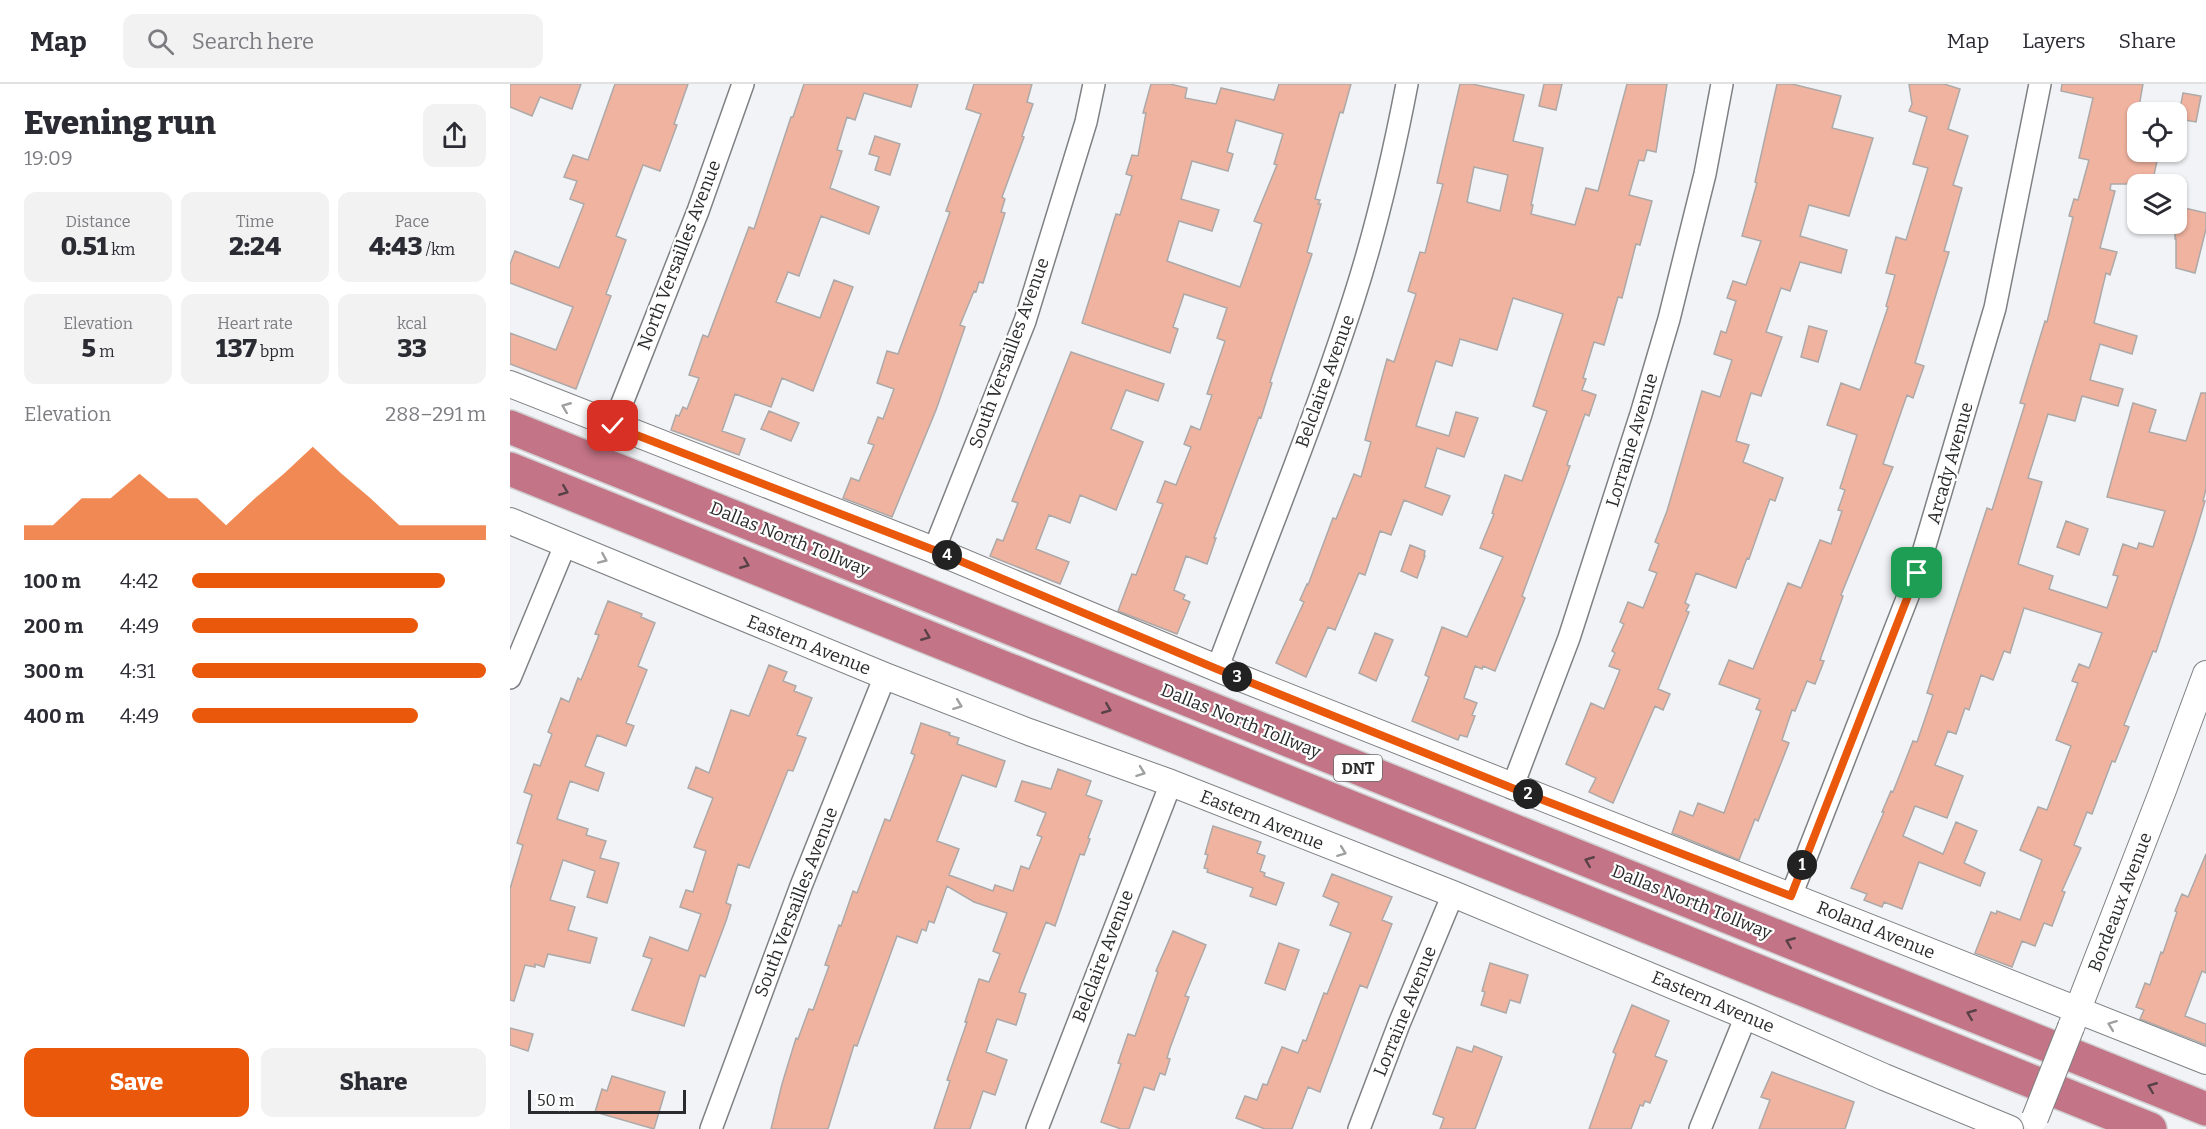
<!DOCTYPE html>
<html lang="en">
<head>
<meta charset="utf-8">
<style>
	:root { --surface:#fff; --page:#f2f2f3; --text:#2b2b33; --muted:#7c7c81; --line:#e1e1e2; --accent:#ea580c }
	body { margin:0; font-family:Bitter,serif; background:var(--page); color:var(--text); height:100vh; display:flex; flex-direction:column; font-size:22px; white-space:nowrap }
	* { box-sizing:border-box; margin:0 }
	p { font-size:20px; color:var(--muted) }
	.icon { flex:none; width:33px; height:33px; fill:none; stroke:currentColor; stroke-width:2; stroke-linecap:round; stroke-linejoin:round }
	.map { position:relative; flex:1; overflow:hidden }
	.side { display:flex; flex-direction:column; background:var(--surface); width:510px }
	.side>* { flex:none }
	.buttons { position:absolute; left:1617px; top:18px; display:grid; gap:12px }
	.buttons a { display:grid; place-items:center; width:60px; height:60px; border-radius:12px; background:var(--surface); box-shadow:0 2px 4px #0004; font-size:30px }
	.scale { position:absolute; left:18px; bottom:15px; width:158px; box-sizing:border-box; padding-left:6px; border:3px solid #2a2b2c; border-top:0; font-size:16px; line-height:21px; white-space:nowrap; color:#2a2b2c; -webkit-text-stroke:4px #fff; paint-order:stroke }
	.pin { position:absolute; display:grid; place-items:center; width:51px; height:51px; color:#fff; margin:-26px; border-radius:12px; box-shadow:0 3px 9px #0006 }
	.km { position:absolute; width:30px; height:30px; margin:-15px; border-radius:50%; background:#222; color:#fff; font-size:16px; line-height:30px; text-align:center }
	.round { display:grid; place-items:center; flex:none; width:63px; height:63px; border-radius:12px; background:var(--page) }
	.summary { display:flex; align-items:center; justify-content:space-between; height:102px; padding:0 24px }
	h1 { font-size:33px; font-weight:800; line-height:45px }
	.metrics { display:grid; grid-template-columns:repeat(3,1fr); gap:9px; height:102px; padding:6px 24px }
	.metrics div { display:grid; align-content:center; border-radius:12px; background:var(--page); text-align:center }
	.metrics b { font-size:26px; font-weight:800 }
	.metrics small { font-size:16px; font-weight:400 }
	.metrics p { font-size:16px }
	.chart { height:168px; padding:12px 24px }
	.chart p { display:flex; justify-content:space-between }
	.chart svg { width:100%; height:108px; margin-top:6px; fill:var(--accent); opacity:.7 }
	.cta { display:flex; gap:12px; margin-top:auto; padding:12px 24px }
	.cta a { flex:1; height:69px; border-radius:12px; background:var(--accent); color:#fff; font-size:24px; font-weight:800; line-height:69px; text-align:center }
	.cta a+a { background:var(--page); color:var(--text) }
	ul { padding:0 24px; list-style:none; font-size:20px }
	li { display:grid; grid-template-columns:96px 72px 1fr; align-items:center; height:45px }
	li i { height:15px; border-radius:8px; background:var(--accent) }
	header { display:flex; align-items:center; gap:36px; box-sizing:border-box; height:84px; padding:0 30px; background:var(--surface); border-bottom:2px solid var(--line) }
	header strong { font-size:28px }
	nav { display:flex; gap:33px; margin-inline-start:auto; font-size:21px }
	.search { width:420px; height:54px; background:var(--page); display:flex; align-items:center; gap:15px; box-sizing:border-box; padding:0 21px; border-radius:12px; color:var(--muted); font-size:22px }
	main { display:flex; flex:1; min-height:0 }
	.map>svg:first-child { display:block }
	.building { fill:#f0b3a0; stroke:#ada9a8; stroke-width:1.5; fill-rule:evenodd }
	.lines { fill:none; stroke-linecap:round; stroke-linejoin:round }
	.minor-casing { stroke:#7f8083; stroke-width:24 }
	.tertiary-casing { stroke:#7f8083; stroke-width:28 }
	.motorway-casing { stroke:#d0d0d1; stroke-width:36 }
	.minor { stroke:#fff; stroke-width:21 }
	.tertiary { stroke:#fff; stroke-width:26 }
	.motorway { stroke:#c37486; stroke-width:33 }
	.tertiary-bridge-casing { stroke:#7f8083; stroke-width:28; stroke-linecap:butt }
	.tertiary-bridge { stroke:#fff; stroke-width:26 }
	.oneway { stroke:#9fa0a0 }
	.oneway2 { stroke:#584147 }
	.route-casing { stroke:#fff; stroke-width:12 }
	.route { stroke:#ea580c; stroke-width:8 }
	.labels { text-anchor:middle; stroke-width:4.5; stroke-linejoin:round; paint-order:stroke }
	.shield { fill:#fff; stroke:#6a6b6b; stroke-width:1.5 }
	.shield-label { font-size:16px; font-weight:bold; fill:#2a2b2c }
	.street-label { font-size:18px; fill:#2a2b2c; stroke:#fff }
</style>
</head>
<body>
<header>
<strong>Map</strong>
<div class="search"><svg class="icon" aria-label="search" viewBox="0 0 24 24"><circle cx="10" cy="10" r="6"/><path d="M15 15l6 6"/></svg>Search here</div>
<nav><a>Map</a><a>Layers</a><a>Share</a></nav>
</header>
<main>
<section class="side">
<div class="summary"><div><h1>Evening run</h1><p>19:09</p></div><a class="round"><svg class="icon" aria-label="share" viewBox="0 0 24 24"><path d="M12 15V3M7 8l5-5 5 5M5 13v7h14v-7"/></svg></a></div>
<div class="metrics">
<div><p>Distance</p><b>0.51<small> km</small></b></div>
<div><p>Time</p><b>2:24</b></div>
<div><p>Pace</p><b>4:43<small> /km</small></b></div>
</div>
<div class="metrics">
<div><p>Elevation</p><b>5<small> m</small></b></div>
<div><p>Heart rate</p><b>137<small> bpm</small></b></div>
<div><p>kcal</p><b>33</b></div>
</div>
<div class="chart"><p><span>Elevation</span>288–291 m</p>
<svg viewBox="0 0 160 44" preserveAspectRatio="none"><path d="M0 44V38L10 38L20 27L30 27L40 17L50 27L60 27L70 38L80 27L90 17L100 6L110 17L120 27L130 38L140 38L150 38L160 38V44z"/></svg>
</div>
<ul>
<li><b>100 m</b>4:42<i style="width:86%"></i></li>
<li><b>200 m</b>4:49<i style="width:77%"></i></li>
<li><b>300 m</b>4:31<i style="width:100%"></i></li>
<li><b>400 m</b>4:49<i style="width:77%"></i></li>
</ul>
<div class="cta"><a>Save</a><a>Share</a></div>
</section>
<div class="map">
<svg width="1696" height="1045" viewBox="0 0 1696 1045">
	<rect width="100%" height="100%" fill="#f1f3f6"/>
	<path class="building" d="M0,0H71L62,25L30,13L22,32L0,23Z
		M105,0H178L164,40L167,41L150,87L133,81L106,152L116,156L96,210L101,212L66,305L0,280V249L46,266L63,223L0,199V180L5,167L49,184L74,120L60,115L67,97L54,93L63,71L78,76Z
		M294,0H408L401,23L354,9L345,36L337,33L327,66L332,67L320,104L369,123L359,150L311,132L289,192L278,188L266,218L310,234L324,196L343,203L303,307L272,294L261,323L225,310L212,347L235,355L229,371L161,346L166,331L169,332L173,323L177,325L189,294L179,291L193,251L198,253L239,143L244,145L281,33H283Z
		M464,0H522L517,18L523,20L512,52L514,53L492,113L495,115L491,128L495,129L473,199L469,198L466,208L464,207L450,241L455,243L426,326L382,433L333,414L341,394L349,397L364,361L358,359L368,333L373,335L384,305L367,299L377,267L388,270L440,128L436,127L471,30L456,25Z
		M641,0H660L677,4L675,14L706,20L711,4L764,16L769,0H841L833,29L830,28L805,115L810,116L808,120H811L797,168L802,170L760,298L762,299L751,334L749,333L704,454H706L697,480L676,472L664,506L675,511L673,515L680,518L667,550L608,527L622,490L626,491L653,420L647,418L655,397L666,401L681,363L674,360L681,342L690,346L702,311L697,310L715,257L707,254L717,224L674,210L663,243L668,245L660,269L572,239L606,130L610,131L622,92L616,90L622,71L628,72L636,29H633ZM726,36L773,50L764,80L767,81L744,137L752,140L730,203L657,177L669,137L702,147L709,126L671,115L682,77L718,87L723,70L717,68Z
		M950,0H962L1014,11L1003,57L1033,64L1021,121H1023L1021,130L1065,141L1076,104L1088,107L1117,0H1157L1146,68L1137,66L1134,77L1129,76L1119,111L1142,117L1130,161L1126,160L1112,214L1108,213L1094,261L1084,258L1073,294L1076,295L1072,306L1086,311L1079,332L1075,330L1057,381L1060,382L1012,512L1015,514L985,587L973,582L972,585L965,582L954,614L967,619L962,631L965,632L957,653L950,651L948,656L902,637L919,593L915,591L932,543L957,553L993,473L970,464L984,430L982,429L995,391L1012,397L1037,327L1023,322L1053,230L1003,214L987,266L950,255L942,282L926,277L906,342L939,352L946,328L968,334L954,373L927,364L915,403L940,412L932,431L894,416L881,451L870,447L855,491L849,489L825,546L818,543L796,593L766,579L794,518L790,516L797,500L798,501L823,434L826,435L844,390L851,393L861,358L855,356L866,315L877,275L884,278L906,210L898,207L910,168L915,169L933,100L927,99ZM964,83L998,91L990,127L957,118Z
		M1034,0H1052L1046,26L1029,22Z
		M1267,0H1282L1331,12L1322,44L1363,54L1339,132L1299,121L1290,152L1337,166L1331,189L1290,178L1280,207L1271,204L1256,248L1272,253L1251,312L1241,309L1226,357L1239,361L1233,378L1273,394L1265,417L1260,415L1239,475L1237,474L1226,504L1186,489L1175,519L1179,521L1176,527L1179,528L1148,605L1160,610L1153,626L1145,622L1103,719L1079,708L1086,694L1056,680L1081,619L1094,625L1110,586L1099,582L1105,569L1102,567L1114,540L1110,538L1118,518L1133,524L1147,489L1139,486L1149,460L1145,458L1157,427L1192,307L1210,313L1222,276L1204,270L1211,247L1216,249L1226,217L1217,214L1223,197L1236,201L1251,157L1232,152L1247,99L1245,98Z
		M1399,0H1434L1450,5L1438,45L1458,52L1443,101L1452,104L1434,167L1439,168L1405,279L1414,282L1403,314L1397,311L1373,380L1383,383L1331,511L1333,512L1310,576L1314,577L1305,600L1297,597L1285,627L1282,626L1272,656L1279,659L1248,737L1245,735L1229,776L1162,749L1170,727L1183,732L1188,719L1214,729L1251,627L1246,625L1250,615L1209,600L1219,576L1243,585L1278,499L1291,504L1310,456L1321,460L1332,427L1328,426L1335,406L1330,404L1347,351L1317,341L1331,299L1350,306L1378,223L1376,222L1385,191L1376,189L1386,153L1396,156L1418,84L1403,80L1417,33L1399,27L1402,20Z
		M1552,0H1633L1628,28V68H1649L1642,100H1601L1600,106L1605,107L1590,164L1607,168L1600,191L1596,189L1584,239L1627,252L1622,270L1590,260L1580,296L1613,305L1608,322L1572,312L1565,337L1538,330L1518,394L1532,398L1508,480L1543,492L1539,505L1597,524L1608,492L1603,491L1613,460L1627,465L1629,459L1643,463L1655,427L1597,413L1623,319L1646,326L1639,348L1676,357L1691,309H1696V405L1693,417H1695L1684,454L1646,568L1643,567L1614,641L1619,643L1605,678L1602,677L1582,730L1577,728L1564,761L1571,764L1552,807L1555,808L1542,842L1534,839L1525,862L1512,857L1502,883L1465,869L1481,828L1486,830L1487,827L1510,836L1532,776L1510,766L1528,723L1537,726L1561,662L1546,656L1568,599L1562,597L1569,580L1579,584L1592,549L1514,524L1500,569L1494,567L1483,596L1471,591L1459,626L1455,624L1446,650L1438,647L1425,681L1453,692L1437,734L1405,722L1393,752L1433,770L1446,738L1467,747L1454,779L1475,789L1470,802L1409,778L1392,825L1374,818L1372,823L1354,816L1357,810L1341,804L1374,728H1372L1381,707L1383,708L1403,657L1407,658L1423,611L1417,609L1477,424L1482,426L1515,320L1510,319L1535,237L1537,238L1563,133L1559,132L1564,115L1568,116L1579,76L1569,74L1583,14L1551,7Z
		M1673,9L1691,12L1686,38L1668,35Z
		M365,52L390,60L380,91L365,86L369,73L359,70Z
		M1666,122L1696,129V145L1685,189L1666,184V155H1665Z
		M1299,242L1317,247L1308,278L1291,273Z
		M561,268L654,300L648,317L616,306L601,345L633,358L606,426L570,411L560,439L539,431L526,465L559,478L550,500L480,472L487,455L493,457L508,419L502,417Z
		M259,327L289,339L281,357L251,345Z
		M1556,437L1578,445L1569,471L1547,463Z
		M900,461L915,467L914,472H915L907,494L891,487Z
		M98,517L132,530L131,533L145,539L128,582L137,586L116,639L124,642L116,662L87,651L75,682L94,689L88,707L60,697L47,735L78,745L76,751L96,757L90,774L109,779L97,819L77,813L85,787L53,776L40,816L65,823L58,846L87,854L80,879L38,870L34,883L25,880V883L15,881L4,917L0,916V805L13,761L7,759L22,711L14,708L24,680L30,682L42,650L38,648L51,614L59,618L68,594L71,596L89,551L85,550Z
		M865,549L883,556L866,597L849,589Z
		M259,581L277,588L273,597L286,602L284,607L302,614L287,651L296,654L283,687L278,686L239,784L228,780L216,819L221,821L216,837L195,893L190,891L174,942L122,926L142,875L133,872L140,853L178,867L191,830L170,823L176,806L183,808L196,767L184,763L203,714L178,704L186,683L199,689L221,626L239,632Z
		M411,639L440,649L439,651L449,654L447,660L495,677L486,703L452,691L427,757L449,765L439,791L483,807L485,801L503,807L511,782L519,785L532,753L527,751L536,729L505,717L512,697L541,705L548,685L581,697L576,711L592,717L578,754L580,755L574,771L570,770L545,842L536,838L509,908L516,910L506,941L487,935L476,968L497,976L485,1011L473,1007L460,1045H424L440,997L437,996L457,938H455L469,895L479,898L490,870L483,867L497,829L464,818L437,802L424,839L419,837L416,847L412,845L407,859L387,852L347,962L344,961L318,1045H261L272,1000L286,954L288,955L299,925L303,926L319,882L315,881L329,841L331,842L343,807L347,809L375,735L380,737L405,671L401,669Z
		M703,742L751,758L747,769L755,772L750,787L755,789L754,792L774,799L766,821L740,812L743,804L697,788L698,785L694,784L698,771L695,770Z
		M1696,770V889L1692,887L1675,932L1696,940V961L1630,935L1634,926L1626,923L1635,899L1640,901L1651,868L1653,869L1667,828L1665,827L1672,810L1678,813Z
		M822,790L882,813L872,836L882,840L857,904L850,901L810,1008L798,1003L782,1045H755L726,1034L735,1012L747,1016L753,1000L757,1001L772,963L788,969L793,956L796,957L814,909L817,910L841,849L820,841L829,819L813,812Z
		M663,847L696,861L675,912L679,913L660,964L657,974L660,975L655,991L650,989L644,1006L634,1003L619,1045H611L591,1038L611,980L608,979L618,950L625,952L648,888L646,887Z
		M769,859L789,866L775,906L755,899Z
		M980,879L1018,891L1010,919L1000,916L996,929L971,921L975,908L972,907Z
		M1122,921L1159,937L1145,972L1157,977L1140,1019L1135,1017L1133,1022L1130,1021L1121,1045H1079L1106,970L1103,968Z
		M0,944L23,950L18,967L0,961Z
		M964,962L992,973L965,1045H930L934,1034L923,1030L947,963L962,968Z
		M1262,988L1344,1018L1335,1045H1249L1260,1016L1251,1013Z
		M102,992L155,1008L144,1045L85,1028L92,1005L97,1007Z"/>
	<g class="lines">
		<defs>
			<path id="minor" d="M103,342L188,127L233,0
				M424,466L515,237L576,38L584,0
				M707,585C753,463 803,341 843,217C866,146 883,73 897,0
				M0,594L56,459
				M1002,704L1059,554L1131,330L1159,235L1195,90L1212,0
				M1281,812L1407,489L1485,224L1530,0
				M201,1045L291,802L375,592
				M527,1045L661,699
				M849,1045L889,940L943,810
				M1190,1045L1236,932"/>
			<path id="tertiary" d="M0,300L424,466L728,593L1696,977
				M0,437L375,592L519,648L661,699L943,810L1236,932L1374,993L1500,1045
				M1561,943L1653,706L1696,590"/>
			<path id="motorway" d="M0,343L1696,1025
				M0,385L1640,1045"/>
		</defs>
		<use href="#minor" class="minor-casing"/>
		<use href="#tertiary" class="tertiary-casing"/>
		<use href="#motorway" class="motorway-casing"/>
		<use href="#minor" class="minor"/>
		<use href="#tertiary" class="tertiary"/>
		<use href="#motorway" class="motorway"/>
		<defs>
			<path id="tertiary-bridge" d="M1525,1034L1561,943"/>
		</defs>
		<use href="#tertiary-bridge" class="tertiary-bridge-casing"/>
		<use href="#tertiary-bridge" class="tertiary-bridge"/>
	</g>
	<defs><path id="oneway-chevron" d="M-2-3.5L2.5 0L-2 3.5" fill="none" stroke-width="1.6" stroke-linecap="round" stroke-linejoin="round" transform="scale(1.5)"/></defs>
	<g class="oneway">
		<use href="#oneway-chevron" transform="translate(56 323) rotate(-158)"/>
		<use href="#oneway-chevron" transform="translate(93 475) rotate(23)"/>
		<use href="#oneway-chevron" transform="translate(448 621) rotate(21)"/>
		<use href="#oneway-chevron" transform="translate(631 688) rotate(20)"/>
		<use href="#oneway-chevron" transform="translate(832 768) rotate(21)"/>
		<use href="#oneway-chevron" transform="translate(1602 941) rotate(-159)"/>
	</g>
	<g class="oneway2">
		<use href="#oneway-chevron" transform="translate(54 407) rotate(22)"/>
		<use href="#oneway-chevron" transform="translate(235 480) rotate(22)"/>
		<use href="#oneway-chevron" transform="translate(416 552) rotate(22)"/>
		<use href="#oneway-chevron" transform="translate(597 625) rotate(22)"/>
		<use href="#oneway-chevron" transform="translate(1079 777) rotate(-158)"/>
		<use href="#oneway-chevron" transform="translate(1280 858) rotate(-158)"/>
		<use href="#oneway-chevron" transform="translate(1461 930) rotate(-158)"/>
		<use href="#oneway-chevron" transform="translate(1642 1003) rotate(-158)"/>
	</g>
	<g class="lines">
		<defs>
			<path id="route" d="M103,342L424,466L707,585L1002,704L1281,812L1407,489"/>
		</defs>
		<use href="#route" class="route-casing"/>
		<use href="#route" class="route"/>
	</g>
	<g class="labels">
		<rect class="shield" x="824" y="671" width="48" height="26" rx="4.5"/>
		<g class="shield-label">
			<text x="848" y="690">DNT</text>
		</g>
		<g class="street-label">
			<text transform="translate(169 171) rotate(-69)" y="6">North Versailles Avenue</text>
			<text transform="translate(499 269) rotate(-70)" y="6">South Versailles Avenue</text>
			<text transform="translate(815 297) rotate(-70)" y="6">Belclaire Avenue</text>
			<text transform="translate(1122 356) rotate(-73)" y="6">Lorraine Avenue</text>
			<text transform="translate(1440 379) rotate(-74)" y="6">Arcady Avenue</text>
			<text transform="translate(280 455) rotate(22)" y="6">Dallas North Tollway</text>
			<text transform="translate(299 561) rotate(22)" y="6">Eastern Avenue</text>
			<text transform="translate(731 637) rotate(22)" y="6">Dallas North Tollway</text>
			<text transform="translate(752 736) rotate(22)" y="6">Eastern Avenue</text>
			<text transform="translate(286 818) rotate(-69)" y="6">South Versailles Avenue</text>
			<text transform="translate(1182 818) rotate(22)" y="6">Dallas North Tollway</text>
			<text transform="translate(1610 818) rotate(-69)" y="6">Bordeaux Avenue</text>
			<text transform="translate(1366 846) rotate(22)" y="6">Roland Avenue</text>
			<text transform="translate(593 872) rotate(-69)" y="6">Belclaire Avenue</text>
			<text transform="translate(1203 918) rotate(23)" y="6">Eastern Avenue</text>
			<text transform="translate(895 927) rotate(-68)" y="6">Lorraine Avenue</text>
		</g>
	</g>
</svg>
<div class="buttons">
<a><svg class="icon" aria-label="locate" viewBox="0 0 24 24"><circle cx="12" cy="12" r="6"/><path d="M12 2v4M12 18v4M2 12h4M18 12h4"/></svg></a>
<a><svg class="icon" aria-label="layers" viewBox="0 0 24 24"><path d="M12 4l9 5-9 5-9-5zM3 14l9 5 9-5"/></svg></a>
</div>
<div class="scale">50 m</div>
<div class="pin" style="left:1407px;top:489px;background:#1e9e55"><svg class="icon" aria-label="arrive" viewBox="0 0 24 24"><path d="M6 21V4h12l-3 4 3 4H6"/></svg></div>
<div class="pin" style="left:103px;top:342px;background:#d93025"><svg class="icon" aria-label="check" viewBox="0 0 24 24"><path d="M5 12l5 5 9-10"/></svg></div>
<b class="km" style="left:1292px;top:781px">1</b>
<b class="km" style="left:1018px;top:710px">2</b>
<b class="km" style="left:727px;top:593px">3</b>
<b class="km" style="left:437px;top:471px">4</b>
</div>
</main>
</body>
</html>
